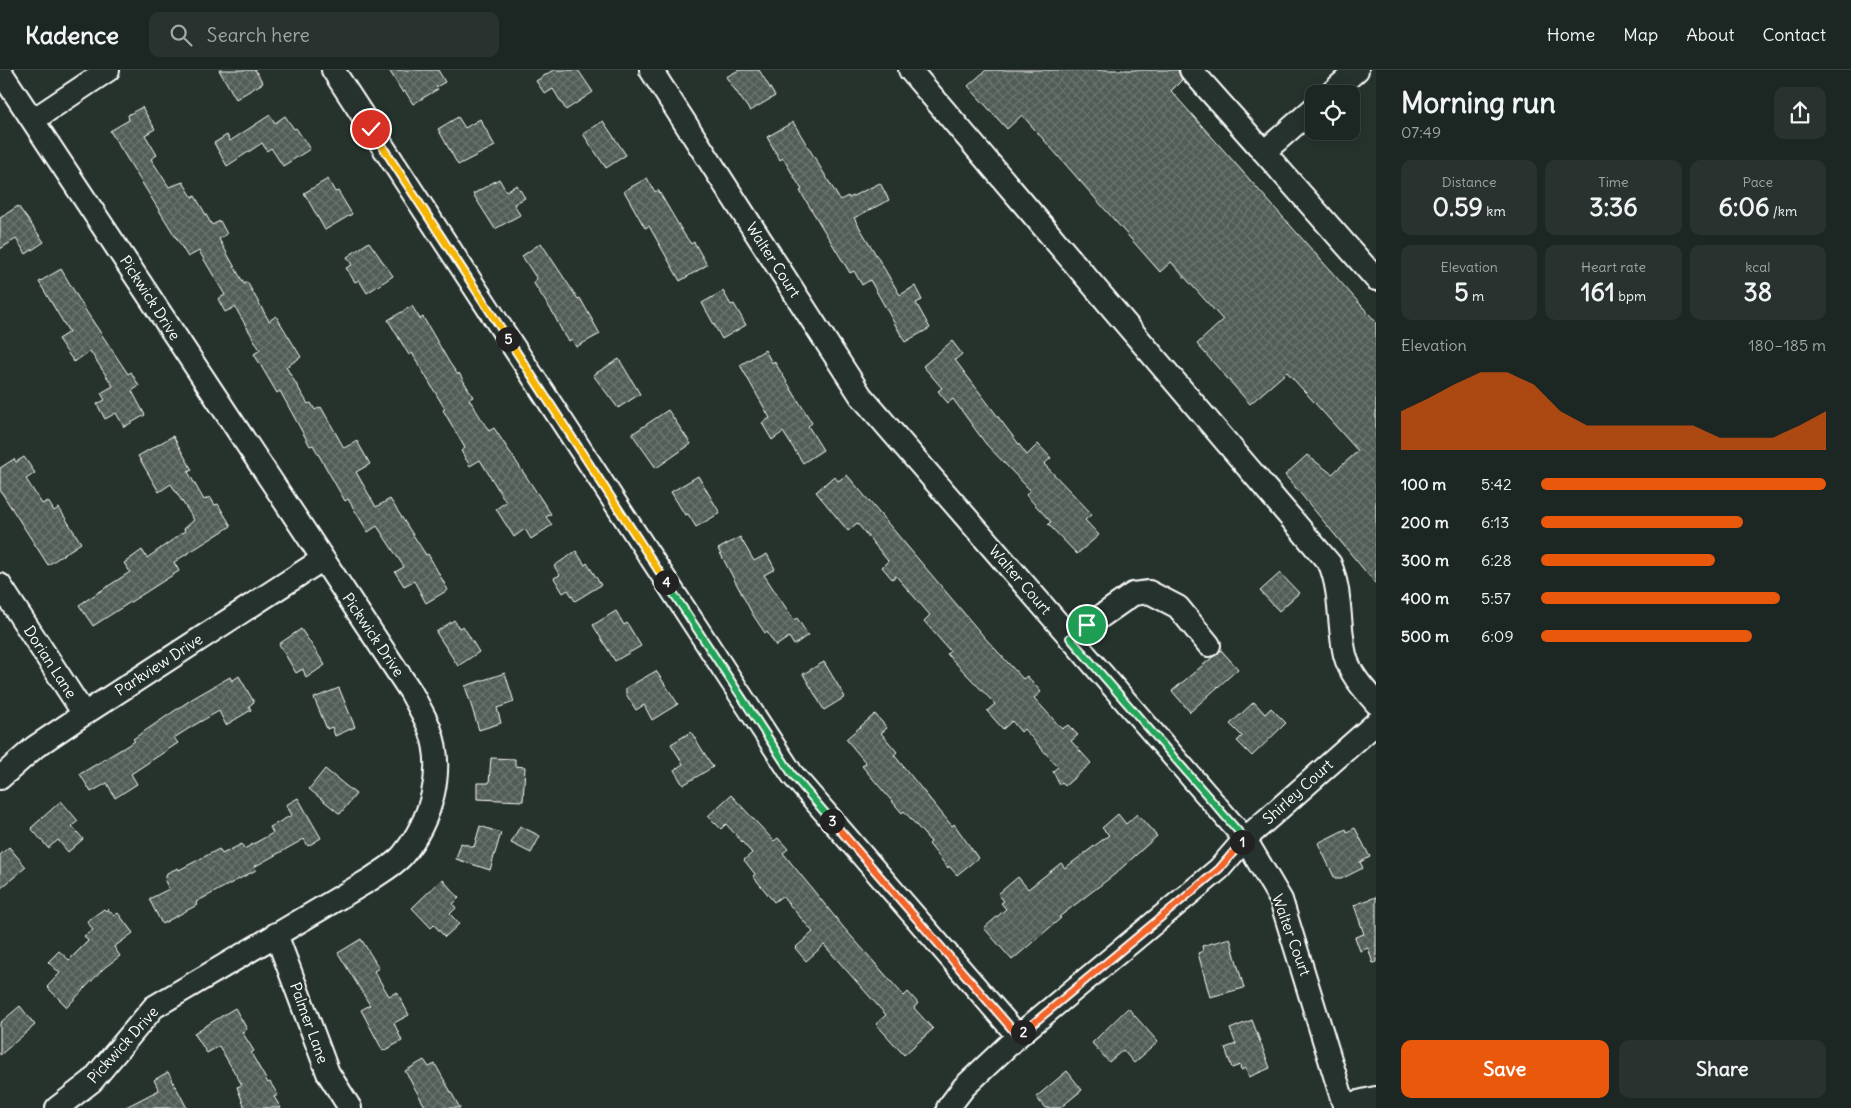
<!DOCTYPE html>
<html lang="en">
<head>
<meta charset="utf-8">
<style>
	:root { --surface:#1c2622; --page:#29322f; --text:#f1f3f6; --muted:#a0a5a5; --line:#3a4340; --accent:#ea580c }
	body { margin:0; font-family:Delius,sans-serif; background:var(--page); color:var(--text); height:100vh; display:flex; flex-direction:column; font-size:19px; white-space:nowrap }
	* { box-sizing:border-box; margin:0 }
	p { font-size:16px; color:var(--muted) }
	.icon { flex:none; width:28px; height:28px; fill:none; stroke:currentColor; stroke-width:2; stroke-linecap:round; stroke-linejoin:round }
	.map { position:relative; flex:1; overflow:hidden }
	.side { display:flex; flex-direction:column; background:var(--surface); width:475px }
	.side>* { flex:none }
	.tools { position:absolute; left:1305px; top:15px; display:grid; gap:10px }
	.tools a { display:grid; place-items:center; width:55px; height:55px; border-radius:10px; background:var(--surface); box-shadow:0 2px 12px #0003,0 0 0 1px var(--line); font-size:25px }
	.pin { position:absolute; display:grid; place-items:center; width:42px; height:42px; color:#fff; margin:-21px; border:2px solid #fff; border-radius:50%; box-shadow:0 1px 5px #0007 }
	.km { position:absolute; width:25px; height:25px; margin:-12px; border-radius:50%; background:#222; color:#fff; font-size:14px; line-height:25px; text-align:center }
	.round { display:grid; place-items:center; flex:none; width:52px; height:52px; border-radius:10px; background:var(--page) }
	.summary { display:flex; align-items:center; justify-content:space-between; height:85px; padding:0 25px }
	h1 { font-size:28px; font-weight:700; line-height:38px }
	.stats { display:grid; grid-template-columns:repeat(3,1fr); gap:8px; height:85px; padding:5px 25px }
	.stats div { display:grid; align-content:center; border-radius:10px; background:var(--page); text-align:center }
	.stats b { font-size:25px; font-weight:700 }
	.stats small { font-size:14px; font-weight:400 }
	.stats p { font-size:14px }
	.chart { height:140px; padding:10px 25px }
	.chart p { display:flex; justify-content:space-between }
	.chart svg { width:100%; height:90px; margin-top:5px; fill:var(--accent); opacity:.7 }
	.action { display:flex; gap:10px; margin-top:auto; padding:10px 25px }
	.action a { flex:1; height:58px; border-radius:10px; background:var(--accent); color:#fff; font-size:20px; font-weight:700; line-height:58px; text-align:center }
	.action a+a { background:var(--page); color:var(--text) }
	ul { padding:0 25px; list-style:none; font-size:16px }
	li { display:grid; grid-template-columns:80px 60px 1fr; align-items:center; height:38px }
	li i { height:12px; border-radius:6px; background:var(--accent) }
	header { display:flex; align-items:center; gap:30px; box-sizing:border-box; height:70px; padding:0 25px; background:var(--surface); border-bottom:1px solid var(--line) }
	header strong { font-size:24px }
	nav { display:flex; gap:28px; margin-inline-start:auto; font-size:18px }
	.search { width:350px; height:45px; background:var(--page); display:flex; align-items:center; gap:12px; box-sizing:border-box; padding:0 18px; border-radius:10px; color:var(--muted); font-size:19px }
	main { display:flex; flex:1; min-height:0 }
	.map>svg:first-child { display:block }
	.building { fill:url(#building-cross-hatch); stroke:#fff }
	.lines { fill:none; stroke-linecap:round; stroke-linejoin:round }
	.minor-casing { stroke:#fff; stroke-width:26 }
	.minor { stroke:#26332d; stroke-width:22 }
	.split-1-casing { stroke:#fff; stroke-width:10 }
	.split-2-casing { stroke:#fff; stroke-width:10 }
	.split-3-casing { stroke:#fff; stroke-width:10 }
	.split-4-casing { stroke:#fff; stroke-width:10 }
	.split-5-casing { stroke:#fff; stroke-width:10 }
	.split-6-casing { stroke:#fff; stroke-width:10 }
	.split-1 { stroke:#22a559; stroke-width:6 }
	.split-2 { stroke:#f0652b; stroke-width:6 }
	.split-3 { stroke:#f0652b; stroke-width:6 }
	.split-4 { stroke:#22a559; stroke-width:6 }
	.split-5 { stroke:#f5b400; stroke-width:6 }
	.split-6 { stroke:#f5b400; stroke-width:6 }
	.labels { text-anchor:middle; stroke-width:4.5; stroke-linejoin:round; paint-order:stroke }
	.street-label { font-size:15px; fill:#fff; stroke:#26332d }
</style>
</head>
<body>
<header>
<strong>Kadence</strong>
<div class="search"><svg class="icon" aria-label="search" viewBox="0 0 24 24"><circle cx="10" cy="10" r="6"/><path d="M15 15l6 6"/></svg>Search here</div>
<nav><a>Home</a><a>Map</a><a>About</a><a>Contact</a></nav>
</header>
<main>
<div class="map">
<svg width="1376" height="1038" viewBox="0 0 1376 1038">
	<defs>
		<pattern id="building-cross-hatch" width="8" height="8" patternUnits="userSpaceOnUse" patternTransform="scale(1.25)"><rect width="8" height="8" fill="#515c57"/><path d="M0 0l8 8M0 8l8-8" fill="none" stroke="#6b7470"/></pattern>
	</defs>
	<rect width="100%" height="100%" fill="#26332d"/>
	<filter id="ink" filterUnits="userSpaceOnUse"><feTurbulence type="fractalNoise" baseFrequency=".02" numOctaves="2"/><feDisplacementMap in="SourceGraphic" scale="10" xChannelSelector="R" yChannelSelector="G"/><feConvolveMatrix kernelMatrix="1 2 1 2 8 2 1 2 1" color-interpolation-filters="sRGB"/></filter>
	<g filter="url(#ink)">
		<path class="building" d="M219,0H255L263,13L236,29Z
			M389,0H438L445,12L436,17L438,19L413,34L405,21L403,23Z
			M553,0H578L593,22L566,40L553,19L545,24L536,11Z
			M739,0H759L775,26L750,41L726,7Z
			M986,0H1178L1182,10L1171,21L1376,252V514L1285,405L1307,385L1332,404L1358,381L1287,302L1250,334L1197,274L1223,250L1171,192L1160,202L1022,45L1007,59L968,16Z
			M142,37L155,59L145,65L157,85L151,89L169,117L183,112L192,127L195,126L212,155L220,151L227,164L219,169L244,214L247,212L269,251L276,246L301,287L286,297L308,334L311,333L315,340L321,337L344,378L357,371L370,394L356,402L376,437L390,429L426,485L428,484L448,520L426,533L414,511L404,516L395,502L404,497L377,456L368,462L348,429L345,431L313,375L310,376L280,321L277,323L254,284L260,280L235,237L225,242L218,229L225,225L199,181L188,187L110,61L129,50L128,45Z
			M270,45L275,53L285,46L294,59L296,58L310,79L283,96L271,78L267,81L262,73L227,96L214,73L227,65L230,71Z
			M458,47L465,58L480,49L495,76L458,95L438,59Z
			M603,51L626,85L606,98L583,64Z
			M793,52L840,130L848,126L849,128L880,113L889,130L854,148L900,225L915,216L922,230L916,233L930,258L905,272L870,210L862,215L854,201L850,203L800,121L802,120L783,88L780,90L767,67Z
			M647,108L655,122L658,120L684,164L691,174L694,172L707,195L680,211L649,156L645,158L624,121Z
			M328,109L335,122L338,121L352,144L325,160L304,123Z
			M499,109L506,121L517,115L525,128L514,134L520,145L495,159L473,124Z
			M18,136L44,172L26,184L16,169L0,179V148Z
			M369,172L393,206L367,223L359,210L355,212L346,198L352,195L347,187Z
			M541,173L578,229L580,228L600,264L576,277L572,269L569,271L562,261L553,243L533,212L537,209L522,186Z
			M61,199L86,241L128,304L131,302L139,316L132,321L145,345L124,357L116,343L105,349L97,334L105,330L101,323L113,316L90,281L74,292L58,269L69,262L39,212Z
			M723,221L731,235L734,234L746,255L722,269L702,233Z
			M412,236L420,249L423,247L449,292L458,305L459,303L473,327L469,329L489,361L494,358L551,444L546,447L552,455L531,469L525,459L514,467L496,439L506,432L480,390L470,396L461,381L465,378L443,340L445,339L412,283L409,285L388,250Z
			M952,271L962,284L955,290L1027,385L1038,374L1051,388L1044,394L1092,444L1085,450L1099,465L1077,484L1048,454L1051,452L1026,425L1030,420L986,374L953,329L948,333L938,321L942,318L923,296Z
			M765,280L772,293L774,291L812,353L808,356L823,380L803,393L783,362L772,370L762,353L770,348L740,295Z
			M619,289L640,324L618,338L593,305Z
			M668,340L691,374L656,398L632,364Z
			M173,366L192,400L188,402L204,430L210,427L215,435L218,434L231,456L174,492L179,501L93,556L79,535L130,502L124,493L142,480L147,488L185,461L184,459L194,450L171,414L159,422L138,386Z
			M24,387L35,403L26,409L42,434L48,431L54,441L59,438L81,473L48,495L0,420V398L14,389L16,392Z
			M847,405L985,568L1023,609L1027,606L1041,622L1034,628L1062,659L1068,655L1078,665L1071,671L1091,693L1065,716L1062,712L1059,714L1053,701L1058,697L1024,659L1021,662L1012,651L1003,659L987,641L995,634L947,584L950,581L924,551L930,545L896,506L892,509L882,497L888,491L857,453L848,461L816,422L834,406L838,411Z
			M698,406L720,443L696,457L688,444L685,445L671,422Z
			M740,467L754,491L767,484L775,499L764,505L794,550L797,548L808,565L794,575L789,567L776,576L767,562L765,563L753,545L718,479Z
			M576,481L585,495L587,493L601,515L575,531L568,520L563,523L554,508L560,505L554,496Z
			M1280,503L1299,523L1279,541L1260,521Z
			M616,541L624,555L627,553L641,576L615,591L593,555Z
			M454,550L459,558L463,556L479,582L458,596L436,562Z
			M301,559L325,595L306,608L303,599L296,603L279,574Z
			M1221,580L1238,599L1190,642L1172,621Z
			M824,592L845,627L824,640L803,604Z
			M656,601L678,634L652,650L644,635L636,640L626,624V618Z
			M505,603L514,632L497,638L501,653L479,660L465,616Z
			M239,606L254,632L249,636L251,640L226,655L219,641L191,657L174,668L178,673L131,704L137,714L115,728L107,713L91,722L80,704L135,671L133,669L192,629L230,607L232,611Z
			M339,618L355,657L335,666L332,657L327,659L314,628Z
			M1254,632L1265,644L1271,638L1286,653L1252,686L1237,671L1242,666L1230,654Z
			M875,644L887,658L881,663L897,682L894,685L952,756L954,754L978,788L957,805L949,796L948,798L929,774L931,772L904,741L902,743L862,696L866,693L846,669Z
			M691,662L713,697L683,715L674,700L683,694L671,674Z
			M491,688L515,689V696L525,697L523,731L477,729V713H489Z
			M325,699L356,724L340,744L309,719Z
			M731,725L774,771L778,768L788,779L783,783L844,858L904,926L908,922L918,933L914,938L933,959L904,985L876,954L886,945L824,875L806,891L795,878L813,862L782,826L774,832L753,806L755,804L744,790L752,783L726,754L721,759L708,746Z
			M298,728L321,768L308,776L304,769L254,797L256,800L196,832L197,835L162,854L149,829L169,819L165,811L167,803L178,798L179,800L219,779L222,784L242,774L244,779L273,763L270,757L292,745L286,735Z
			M61,731L78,751L72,756L83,769L68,782L58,770L48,778L31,758Z
			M1118,744L1126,754L1137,744L1157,766L1115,804L1059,847L1061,848L1012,890L984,858L1006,839L1001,833L1004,831L998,824L1018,807L1028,819L1061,793L1065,798L1109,765L1102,758Z
			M480,756L501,763L490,800L456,789L461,773L474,777Z
			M520,756L540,766L531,783L511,773Z
			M1355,758L1370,787L1360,792L1363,798L1341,809H1335L1318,773L1346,759L1347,762Z
			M9,777L26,797L0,819V785Z
			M442,809L459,828L453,834L456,838L450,844L459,854L445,867L434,855L431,858L412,838Z
			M1376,827V892L1373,893L1368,878L1360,881L1355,867L1364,864L1354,835Z
			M104,839L106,841L108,839L114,846L118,843L133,863L114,877L120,886L104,898L67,937L47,917L60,903L48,892L59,881L69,890L88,871L84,866L93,860L87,851Z
			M1230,868L1244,918L1210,927L1198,883L1203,881L1202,876Z
			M361,869L379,898L374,901L389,926L397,922L409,945L394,953L402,971L383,981L361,940L370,935L338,883Z
			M20,936L35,955L0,985V953Z
			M235,938L247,959L242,962L254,981L251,983L268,1013L270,1012L278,1025L274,1027L281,1038H245L237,1017L242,1015L219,976L207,983L194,963Z
			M1128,938L1158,972L1134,993L1123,980L1109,992L1092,973Z
			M1252,950L1270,998L1249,1007L1246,998L1241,1000L1240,995L1232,998L1225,978L1236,974L1230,959Z
			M424,990L429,997L435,994L460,1038H426L405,1001Z
			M1067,1001L1082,1020L1060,1038H1045L1036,1027Z
			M168,1002L187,1038H124L159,1020L154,1010Z"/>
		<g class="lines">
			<defs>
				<path id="minor" d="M333,0L792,704L1018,966
					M651,0L861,326L1245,769L1281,830L1345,1038
					M910,0L1330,494C1342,524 1338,555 1345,585C1350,604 1363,618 1376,633
					M1191,0L1264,82L1314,38
					M0,1L411,622C417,634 424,645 429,657C446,700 431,751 402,786C394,795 381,802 371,809L154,937L92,1011L57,1038
					M1330,24L1357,0
					M33,50L108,0
					M1264,82L1376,209
					M0,515L84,644
					M1070,568L1133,524L1149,522L1178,537L1209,575
					M0,708L35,677L84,644L323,489
					M276,864L328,1003L350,1038
					M1345,1035L1376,1028
					M948,1038L964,1017L1018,966L1219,799L1245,769L1376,653"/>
			</defs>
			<use href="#minor" class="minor-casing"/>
			<use href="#minor" class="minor"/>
		</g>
	</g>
	<g class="lines" filter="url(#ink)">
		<defs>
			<path id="split-1" d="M1087,555L1070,568L1245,769L1242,772"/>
			<path id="split-2" d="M1023,962L1219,799L1242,772"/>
			<path id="split-3" d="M832,751L1018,966L1023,962"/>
			<path id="split-4" d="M666,512L792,704L832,751"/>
			<path id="split-5" d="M508,269L666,512"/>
			<path id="split-6" d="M371,59L508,269"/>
		</defs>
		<use href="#split-1" class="split-1-casing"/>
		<use href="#split-2" class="split-2-casing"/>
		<use href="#split-3" class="split-3-casing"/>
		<use href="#split-4" class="split-4-casing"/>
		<use href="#split-5" class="split-5-casing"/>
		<use href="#split-6" class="split-6-casing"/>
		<use href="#split-1" class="split-1"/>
		<use href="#split-2" class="split-2"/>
		<use href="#split-3" class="split-3"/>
		<use href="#split-4" class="split-4"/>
		<use href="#split-5" class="split-5"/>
		<use href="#split-6" class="split-6"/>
	</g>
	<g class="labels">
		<g class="street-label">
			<text transform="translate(773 190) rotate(57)" y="5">Walter Court</text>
			<text transform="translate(150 228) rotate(57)" y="5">Pickwick Drive</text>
			<text transform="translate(1020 510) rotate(49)" y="5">Walter Court</text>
			<text transform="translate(373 565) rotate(56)" y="5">Pickwick Drive</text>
			<text transform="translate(50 592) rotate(57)" y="5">Dorian Lane</text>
			<text transform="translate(159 595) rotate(-33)" y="5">Parkview Drive</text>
			<text transform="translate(1298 722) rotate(-42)" y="5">Shirley Court</text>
			<text transform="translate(1291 865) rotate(70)" y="5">Walter Court</text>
			<text transform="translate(309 953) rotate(70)" y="5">Palmer Lane</text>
			<text transform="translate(123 975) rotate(-48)" y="5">Pickwick Drive</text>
		</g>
	</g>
</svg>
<div class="tools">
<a><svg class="icon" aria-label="locate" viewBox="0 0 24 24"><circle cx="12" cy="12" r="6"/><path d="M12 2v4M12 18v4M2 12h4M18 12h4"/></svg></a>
</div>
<div class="pin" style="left:1087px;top:555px;background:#1e9e55"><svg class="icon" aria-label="arrive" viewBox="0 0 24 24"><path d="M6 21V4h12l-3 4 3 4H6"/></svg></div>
<div class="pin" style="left:371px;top:59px;background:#d93025"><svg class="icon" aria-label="check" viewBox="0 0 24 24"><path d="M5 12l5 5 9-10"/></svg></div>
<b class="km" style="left:1242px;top:772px">1</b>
<b class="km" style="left:1023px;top:962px">2</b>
<b class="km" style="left:832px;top:751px">3</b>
<b class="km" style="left:666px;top:512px">4</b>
<b class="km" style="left:508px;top:269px">5</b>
</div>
<section class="side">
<div class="summary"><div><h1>Morning run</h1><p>07:49</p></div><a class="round"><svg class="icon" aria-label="share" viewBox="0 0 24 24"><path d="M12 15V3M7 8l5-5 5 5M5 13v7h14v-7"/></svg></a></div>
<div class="stats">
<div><p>Distance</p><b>0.59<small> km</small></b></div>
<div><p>Time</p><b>3:36</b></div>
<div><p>Pace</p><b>6:06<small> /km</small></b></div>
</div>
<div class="stats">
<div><p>Elevation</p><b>5<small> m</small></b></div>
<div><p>Heart rate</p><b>161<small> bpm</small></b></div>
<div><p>kcal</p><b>38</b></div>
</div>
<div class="chart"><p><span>Elevation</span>180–185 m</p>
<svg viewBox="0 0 160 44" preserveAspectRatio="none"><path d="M0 44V25L10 19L20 12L30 6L40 6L50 12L60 25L70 32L80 32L90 32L100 32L110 32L120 38L130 38L140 38L150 32L160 25V44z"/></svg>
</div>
<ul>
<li><b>100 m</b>5:42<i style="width:100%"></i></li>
<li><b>200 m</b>6:13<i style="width:71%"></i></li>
<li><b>300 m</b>6:28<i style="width:61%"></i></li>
<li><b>400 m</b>5:57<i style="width:84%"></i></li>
<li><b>500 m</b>6:09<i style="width:74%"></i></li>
</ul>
<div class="action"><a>Save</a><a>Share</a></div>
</section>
</main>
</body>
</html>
